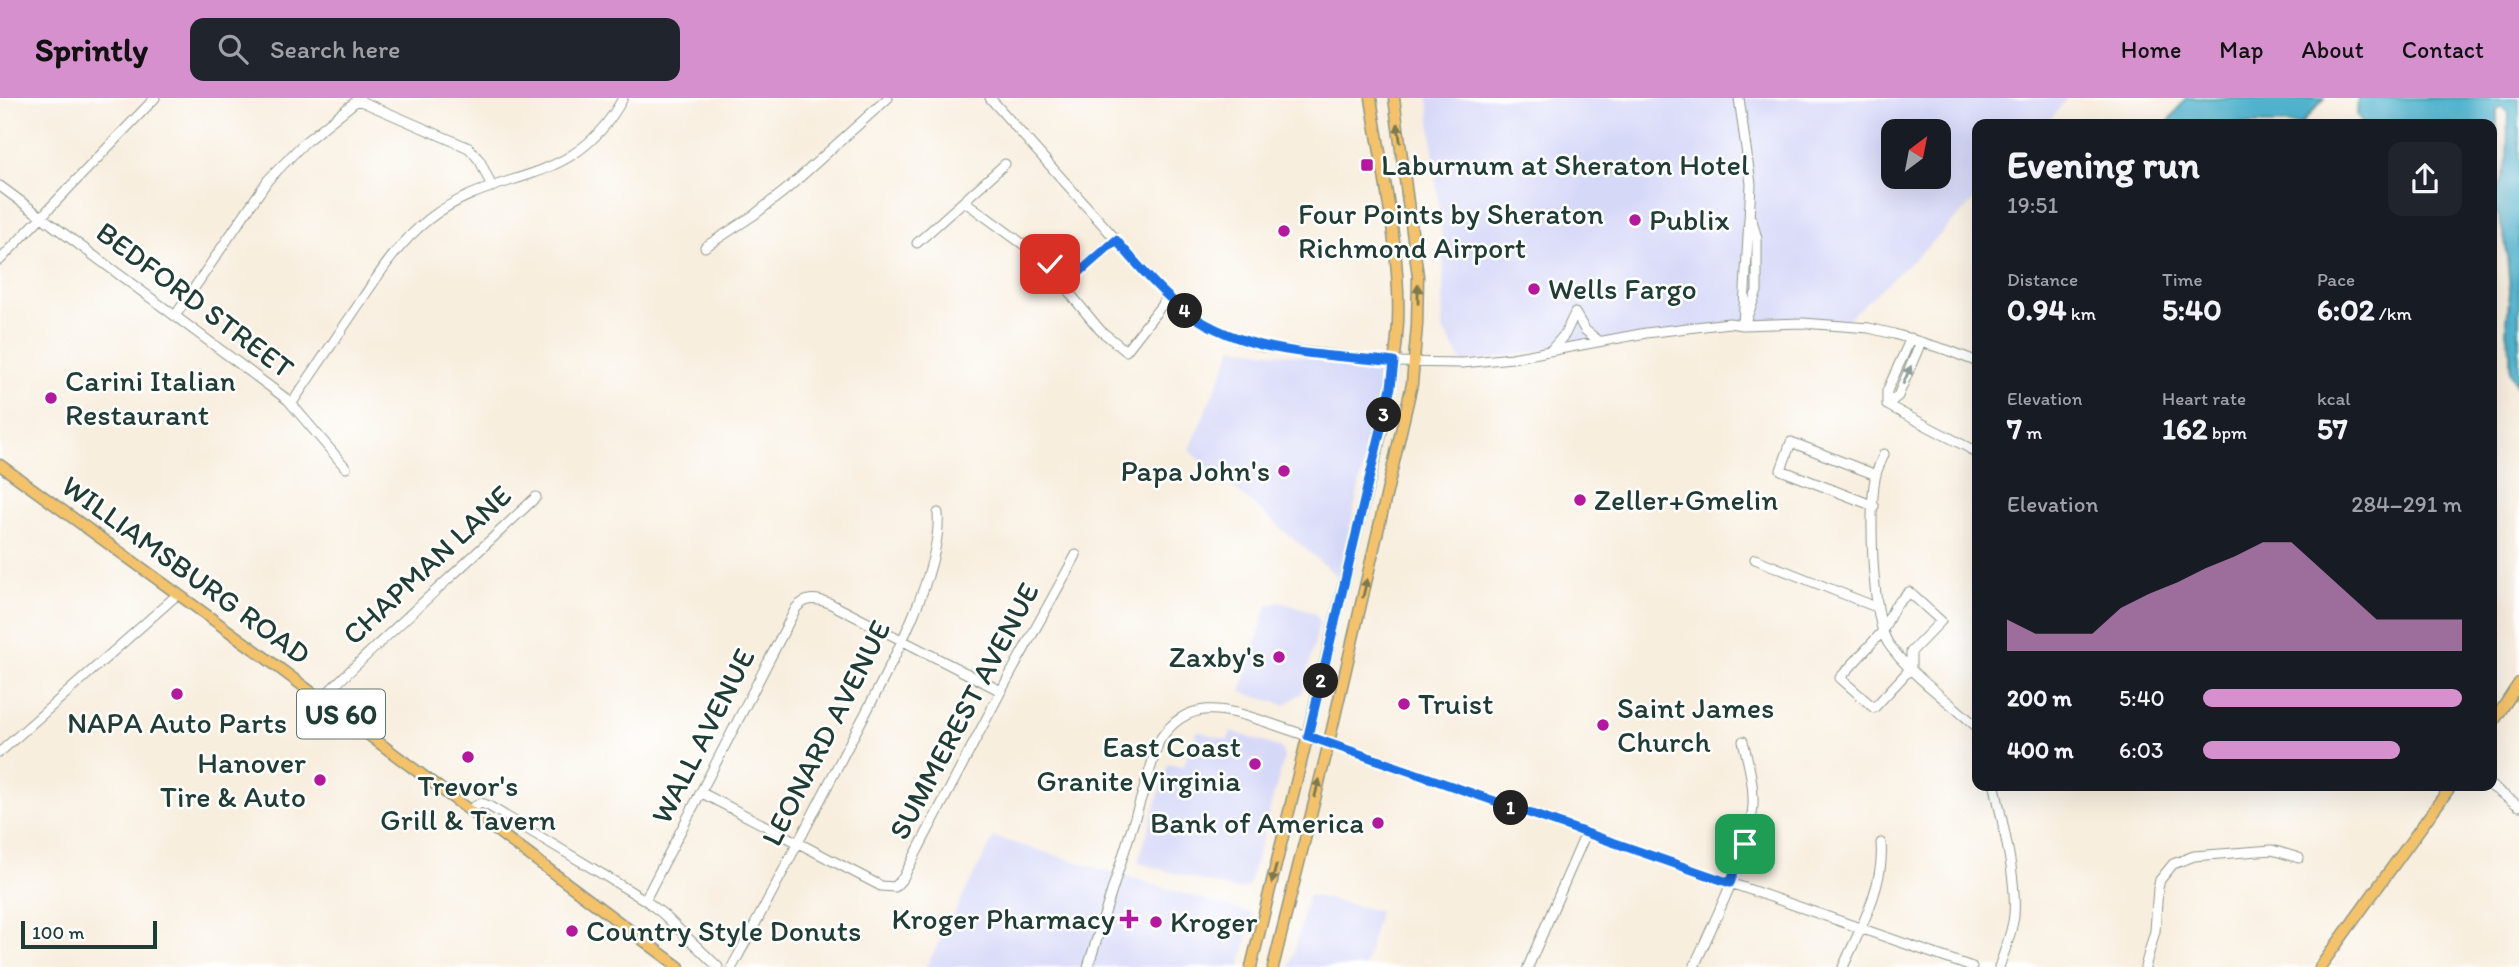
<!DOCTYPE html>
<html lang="en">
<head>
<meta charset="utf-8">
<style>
	:root { --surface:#171b24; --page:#20242c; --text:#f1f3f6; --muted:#9ea1a6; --accent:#d690ce }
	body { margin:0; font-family:Itim,sans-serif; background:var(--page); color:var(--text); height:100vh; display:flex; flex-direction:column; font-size:26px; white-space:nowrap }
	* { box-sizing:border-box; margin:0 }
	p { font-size:23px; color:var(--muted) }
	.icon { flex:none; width:38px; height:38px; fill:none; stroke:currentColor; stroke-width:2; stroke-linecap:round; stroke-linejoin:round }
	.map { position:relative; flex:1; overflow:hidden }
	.drawer { position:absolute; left:1972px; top:21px; width:525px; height:672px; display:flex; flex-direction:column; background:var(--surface); border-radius:14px; box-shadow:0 7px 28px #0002 }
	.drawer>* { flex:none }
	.needle { width:46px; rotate:32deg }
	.fabs { position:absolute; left:1881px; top:21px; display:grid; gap:14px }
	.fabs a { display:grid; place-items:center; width:70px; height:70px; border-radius:14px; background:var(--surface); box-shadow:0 7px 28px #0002; font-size:35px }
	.scale { position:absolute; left:21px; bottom:18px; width:136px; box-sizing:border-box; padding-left:7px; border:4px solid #1f3d34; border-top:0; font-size:19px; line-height:24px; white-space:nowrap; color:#1f3d34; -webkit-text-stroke:5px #fff; paint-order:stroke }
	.pin { position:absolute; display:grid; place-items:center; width:60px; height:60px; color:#fff; margin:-30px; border-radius:14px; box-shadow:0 4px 10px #0006 }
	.km { position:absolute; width:35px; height:35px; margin:-18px; border-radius:50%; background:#222; color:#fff; font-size:19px; line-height:35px; text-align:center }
	.round { display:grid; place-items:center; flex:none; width:74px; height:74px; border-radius:14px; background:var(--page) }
	.headline { display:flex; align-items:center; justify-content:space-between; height:119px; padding:0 35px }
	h1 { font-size:38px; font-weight:800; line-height:52px }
	.figures { display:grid; grid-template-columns:repeat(3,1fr); gap:10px; height:119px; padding:7px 35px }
	.figures div { display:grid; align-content:center }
	.figures b { font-size:30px; font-weight:800 }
	.figures small { font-size:19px; font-weight:400 }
	.figures p { font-size:19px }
	.chart { height:196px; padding:14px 35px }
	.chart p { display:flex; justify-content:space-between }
	.chart svg { width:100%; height:126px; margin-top:7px; fill:var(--accent); opacity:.7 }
	ul { padding:0 35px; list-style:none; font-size:23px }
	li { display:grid; grid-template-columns:112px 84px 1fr; align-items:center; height:52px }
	li i { height:18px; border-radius:9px; background:var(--accent) }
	header { display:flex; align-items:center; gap:42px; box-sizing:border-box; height:98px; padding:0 35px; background:var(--accent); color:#111 }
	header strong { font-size:33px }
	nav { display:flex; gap:38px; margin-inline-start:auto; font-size:24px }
	.search { width:490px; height:63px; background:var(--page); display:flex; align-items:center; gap:18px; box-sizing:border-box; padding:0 24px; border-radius:14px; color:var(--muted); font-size:26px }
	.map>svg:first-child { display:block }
	.built { fill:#d6d8f8; fill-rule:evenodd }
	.water { fill:#51b4cf; stroke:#387882; stroke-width:2 }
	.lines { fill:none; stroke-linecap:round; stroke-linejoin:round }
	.minor-casing { stroke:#8c9689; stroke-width:11 }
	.major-casing { stroke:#8c9689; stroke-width:13 }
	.minor { stroke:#fff; stroke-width:9 }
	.major { stroke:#f3c26a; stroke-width:10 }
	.oneway { fill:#7e794c }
	.oneway2 { fill:#8f9e9a }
	.route-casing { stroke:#fff; stroke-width:14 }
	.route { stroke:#1a73e8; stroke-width:9 }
	.poi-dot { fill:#b5179e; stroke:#fff; stroke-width:2.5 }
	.labels { text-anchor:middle; stroke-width:5; stroke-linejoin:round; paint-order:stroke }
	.shield { fill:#fff; stroke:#627771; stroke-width:2 }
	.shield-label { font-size:28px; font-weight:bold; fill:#1f3d34 }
	.poi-label { font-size:30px; fill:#1f3d34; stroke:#fff; text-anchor:start }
	.street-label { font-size:30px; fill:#1f3d34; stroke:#fff }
</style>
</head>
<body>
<header>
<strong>Sprintly</strong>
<div class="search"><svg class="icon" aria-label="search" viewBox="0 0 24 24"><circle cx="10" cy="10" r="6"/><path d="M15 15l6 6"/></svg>Search here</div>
<nav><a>Home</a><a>Map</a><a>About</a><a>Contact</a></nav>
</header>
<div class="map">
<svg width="2519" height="869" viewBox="0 0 2519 869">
	<rect width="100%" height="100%" fill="#fff"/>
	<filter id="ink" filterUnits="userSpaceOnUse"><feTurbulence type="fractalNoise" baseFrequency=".0143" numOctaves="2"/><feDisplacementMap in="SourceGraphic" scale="14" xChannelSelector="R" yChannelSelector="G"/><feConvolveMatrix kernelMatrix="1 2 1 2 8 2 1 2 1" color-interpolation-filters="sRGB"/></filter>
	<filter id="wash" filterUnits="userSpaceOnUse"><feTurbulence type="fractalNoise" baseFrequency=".00686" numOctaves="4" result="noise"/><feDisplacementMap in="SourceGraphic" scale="28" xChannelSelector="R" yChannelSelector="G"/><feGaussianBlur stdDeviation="1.57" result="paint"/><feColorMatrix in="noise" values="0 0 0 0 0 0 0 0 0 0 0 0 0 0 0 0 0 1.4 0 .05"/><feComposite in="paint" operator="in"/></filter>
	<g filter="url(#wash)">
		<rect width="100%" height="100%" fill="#f8eede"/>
		<path class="built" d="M1428,0H2067L2047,26H1978L1977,99L1936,141L1841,227L1728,225L1463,265L1442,230L1444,163ZM1894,33H1939V79H1894Z
			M1233,249L1372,268L1382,276L1383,286L1338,479L1189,352Z
			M1280,504L1314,515L1320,523L1302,595L1285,607L1241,594L1267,508Z
			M1197,633L1228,642L1231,633L1281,650L1283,655L1284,660L1249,787L1243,791L1236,792L1138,765L1168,666L1183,669Z
			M994,739L1253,816L1240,869H926Z
			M1308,797L1379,813L1365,869H1290Z"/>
		<path class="water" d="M2186,0H2325L2301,26H2167Z
			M2358,0H2519V294L2510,273V254L2506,234L2510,193L2506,147L2499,119L2492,108C2495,93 2503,80 2506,65C2509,48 2507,32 2508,15L2501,8L2497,11V37L2492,58V26H2363L2357,16Z"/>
	</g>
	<g filter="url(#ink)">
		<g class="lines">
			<defs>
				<path id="minor" d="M990,0L1161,192L1200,223L1240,242L1263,249L1394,264L1463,265L1512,260L1646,235L1729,225L1743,227L1803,225L1869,230L1894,236L1947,252L1978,264
					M1739,0L1751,86L1743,227
					M356,1L469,50L480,63L492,89
					M0,88L288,302L346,370
					M964,103L1050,166L1072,198L1100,232L1126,253L1168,199
					M917,145L1005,66
					M705,149L754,117L787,91L888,0
					M0,162L155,0
					M1065,187L1116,142
					M1575,215L1585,232L1599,243
					M175,218L268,82L305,44L360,0
					M1746,221L1757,193V141L1752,122
					M1552,251L1565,236L1575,215
					M292,305C313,274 334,243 355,212C377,179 397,146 429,121C498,67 573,93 623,0
					M1887,307L1969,350L1978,358
					M1887,307L1898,298L1921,244
					M1887,307V293L1911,240
					M1884,356C1882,362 1878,369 1876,376C1868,406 1872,520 1888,545C1908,575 1950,604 1978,630
					M1874,408L1781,372L1791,344L1876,377
					M1755,461L1876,509
					M1909,494L1941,523L1911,554V570L1874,610L1840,580L1882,534L1895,508Z
					M321,601C391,532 465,467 536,399
					M0,654L178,496
					M1995,688C2002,726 2017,779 2014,817C2012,835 2005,852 1999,869
					M2491,688L2519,708
					M702,695L881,788L895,789L903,780L1001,593L1076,457
					M470,711L481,705L489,708L645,802L663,816L718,869
					M645,802L796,510C806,499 816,500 829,505L1001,593
					M732,869C771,797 809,724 846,652C877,593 943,479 938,415
					M1088,869L1159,643C1187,599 1224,610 1266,624C1287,631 1307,638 1328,645L1972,869
					M1528,869L1586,735
					M1694,869C1713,825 1750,754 1753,707C1754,685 1748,664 1743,643
					M1843,869C1860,831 1885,787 1881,745
					M2145,869L2155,833L2158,790L2160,782L2173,766L2194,758L2272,752L2299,760"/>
				<path id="major" d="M0,367L259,555L679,869
					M2492,626L2519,585
					M1251,869C1285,730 1319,592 1352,453C1369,378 1394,303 1398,225C1401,152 1382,73 1371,0
					M1273,869L1326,657L1412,286L1417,227L1418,178L1394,0
					M2320,869L2451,688"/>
			</defs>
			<use href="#minor" class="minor-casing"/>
			<use href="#major" class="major-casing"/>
			<use href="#minor" class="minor"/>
			<use href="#major" class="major"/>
		</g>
		<defs><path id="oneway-solid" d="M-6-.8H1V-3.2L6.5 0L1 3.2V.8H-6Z" transform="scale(1.75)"/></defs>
		<g class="oneway">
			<use href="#oneway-solid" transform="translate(1399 35) rotate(-98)"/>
			<use href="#oneway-solid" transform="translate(1418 196) rotate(-90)"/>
			<use href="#oneway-solid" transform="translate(1365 490) rotate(-77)"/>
			<use href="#oneway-solid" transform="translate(1317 690) rotate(-76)"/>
			<use href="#oneway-solid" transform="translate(1274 776) rotate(104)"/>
		</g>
		<use class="oneway2" href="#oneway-solid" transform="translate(1907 277) rotate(-66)"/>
	</g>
	<g class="lines" filter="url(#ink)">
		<defs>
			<path id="route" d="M1050,166L1065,187L1116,142C1136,165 1156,189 1179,208C1241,258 1320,255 1394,264L1391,289L1308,638L1730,785L1745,746"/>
		</defs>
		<use href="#route" class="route-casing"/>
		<use href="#route" class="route"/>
	</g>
	<g class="poi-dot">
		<rect x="1360" y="60" width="14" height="14" rx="3.5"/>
		<circle cx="1635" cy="122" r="7"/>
		<circle cx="1284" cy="133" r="7"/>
		<circle cx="1534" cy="191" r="7"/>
		<circle cx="51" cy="300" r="7"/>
		<circle cx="1284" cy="373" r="7"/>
		<circle cx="1580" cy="402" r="7"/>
		<circle cx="1279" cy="559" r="7"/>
		<circle cx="177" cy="596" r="7"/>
		<circle cx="1404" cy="606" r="7"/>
		<circle cx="1603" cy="627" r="7"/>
		<circle cx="468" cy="659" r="7"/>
		<circle cx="1255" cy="666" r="7"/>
		<circle cx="320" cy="682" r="7"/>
		<circle cx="1378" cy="725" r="7"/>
		<path d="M1125.5 810.5h7v7h7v7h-7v7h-7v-7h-7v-7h7z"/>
		<circle cx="1156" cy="824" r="7"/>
		<circle cx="572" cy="833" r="7"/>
	</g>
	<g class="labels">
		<rect class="shield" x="297" y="591.5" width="88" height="49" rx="5"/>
		<g class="shield-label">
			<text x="341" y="626">US 60</text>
		</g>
		<g class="poi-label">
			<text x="1381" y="77">Laburnum at Sheraton Hotel</text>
			<text x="1298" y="126">Four Points by Sheraton<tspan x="1298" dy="34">Richmond Airport</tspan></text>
			<text x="1649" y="132">Publix</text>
			<text x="1548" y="201">Wells Fargo</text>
			<text x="65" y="293">Carini Italian<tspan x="65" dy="34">Restaurant</tspan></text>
			<text x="1270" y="383" text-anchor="end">Papa John's</text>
			<text x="1594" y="412">Zeller+Gmelin</text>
			<text x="1265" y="569" text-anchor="end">Zaxby's</text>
			<text x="1418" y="616">Truist</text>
			<text x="1617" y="620">Saint James<tspan x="1617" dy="34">Church</tspan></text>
			<text x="177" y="635" text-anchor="middle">NAPA Auto Parts</text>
			<text x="1241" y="659" text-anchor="end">East Coast<tspan x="1241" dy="34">Granite Virginia</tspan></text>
			<text x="306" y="675" text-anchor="end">Hanover<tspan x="306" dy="34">Tire &amp; Auto</tspan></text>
			<text x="468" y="698" text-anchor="middle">Trevor's<tspan x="468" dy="34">Grill &amp; Tavern</tspan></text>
			<text x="1364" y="735" text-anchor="end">Bank of America</text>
			<text x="1115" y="831" text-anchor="end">Kroger Pharmacy</text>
			<text x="1170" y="834">Kroger</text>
			<text x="586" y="843">Country Style Donuts</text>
		</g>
		<g class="street-label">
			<text transform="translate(195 202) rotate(37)" y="10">BEDFORD STREET</text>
			<text transform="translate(427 467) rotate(-43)" y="10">CHAPMAN LANE</text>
			<text transform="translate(186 472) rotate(36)" y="10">WILLIAMSBURG ROAD</text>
			<text transform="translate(964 613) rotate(-62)" y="10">SUMMEREST AVENUE</text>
			<text transform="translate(826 635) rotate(-63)" y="10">LEONARD AVENUE</text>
			<text transform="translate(703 638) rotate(-63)" y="10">WALL AVENUE</text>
		</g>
	</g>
</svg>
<div class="fabs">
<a><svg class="needle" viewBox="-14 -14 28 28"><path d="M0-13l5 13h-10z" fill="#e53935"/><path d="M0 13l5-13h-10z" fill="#9ea1a6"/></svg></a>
</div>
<div class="scale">100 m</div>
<div class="pin" style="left:1745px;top:746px;background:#1e9e55"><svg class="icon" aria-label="arrive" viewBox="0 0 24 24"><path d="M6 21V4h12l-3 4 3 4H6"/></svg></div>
<div class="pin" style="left:1050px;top:166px;background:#d93025"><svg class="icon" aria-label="check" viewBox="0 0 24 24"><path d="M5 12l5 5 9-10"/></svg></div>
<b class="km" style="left:1511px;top:710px">1</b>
<b class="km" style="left:1321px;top:583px">2</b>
<b class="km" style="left:1384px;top:317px">3</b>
<b class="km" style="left:1185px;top:213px">4</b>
<section class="drawer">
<div class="headline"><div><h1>Evening run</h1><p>19:51</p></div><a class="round"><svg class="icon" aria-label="share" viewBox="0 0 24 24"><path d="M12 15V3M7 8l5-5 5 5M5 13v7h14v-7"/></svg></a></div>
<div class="figures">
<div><p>Distance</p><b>0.94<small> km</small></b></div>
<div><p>Time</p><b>5:40</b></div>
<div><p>Pace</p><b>6:02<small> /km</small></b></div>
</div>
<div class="figures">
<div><p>Elevation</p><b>7<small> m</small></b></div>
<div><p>Heart rate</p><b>162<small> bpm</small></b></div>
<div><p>kcal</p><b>57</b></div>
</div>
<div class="chart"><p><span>Elevation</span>284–291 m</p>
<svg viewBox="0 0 160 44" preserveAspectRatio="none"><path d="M0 44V33L10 38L20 38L30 38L40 29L50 24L60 20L70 15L80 11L90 6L100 6L110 15L120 24L130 33L140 33L150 33L160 33V44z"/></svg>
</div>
<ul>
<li><b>200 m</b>5:40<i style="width:100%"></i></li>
<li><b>400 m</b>6:03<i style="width:76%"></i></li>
</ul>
</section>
</div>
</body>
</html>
